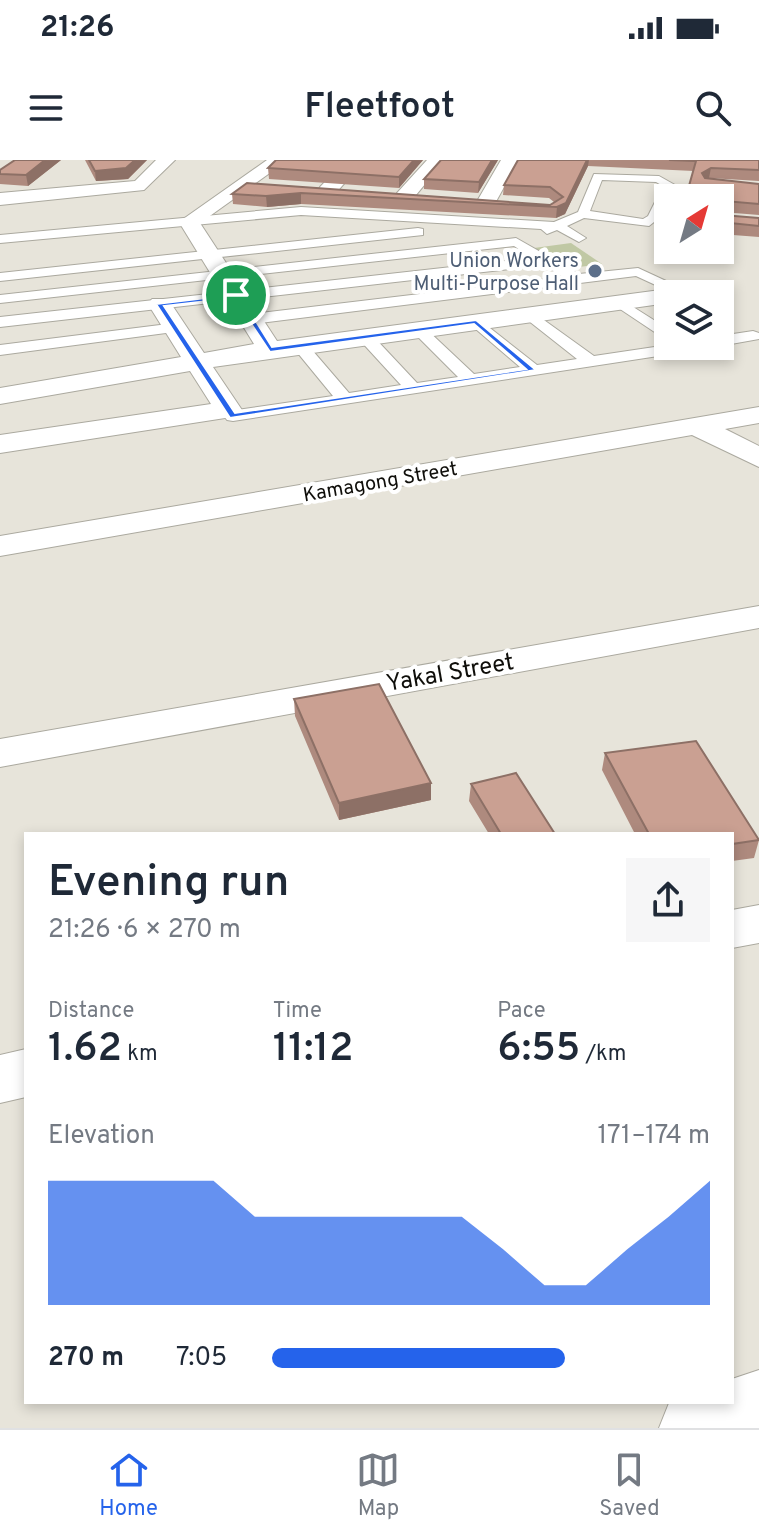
<!DOCTYPE html>
<html lang="en">
<head>
<meta charset="utf-8">
<style>
	:root { --surface:#fff; --page:#f6f6f7; --text:#1f2937; --muted:#747a83; --line:#e0e1e3; --accent:#2563eb }
	body { margin:0; font-family:Overpass,sans-serif; background:var(--page); color:var(--text); height:100vh; display:flex; flex-direction:column; font-size:30px; white-space:nowrap }
	* { box-sizing:border-box; margin:0 }
	p { font-size:26px; color:var(--muted) }
	.icon { flex:none; width:44px; height:44px; fill:none; stroke:currentColor; stroke-width:2; stroke-linecap:round; stroke-linejoin:round }
	.map { position:relative; flex:1; overflow:hidden }
	.side { position:absolute; left:24px; top:672px; width:710px; height:572px; display:flex; flex-direction:column; background:var(--surface); border-radius:0px; box-shadow:0 4px 12px #0003 }
	.side>* { flex:none }
	.needle { width:52px; rotate:37deg }
	.controls { position:absolute; left:654px; top:24px; display:grid; gap:16px }
	.controls a { display:grid; place-items:center; width:80px; height:80px; border-radius:0px; background:var(--surface); box-shadow:0 4px 12px #0003; font-size:40px }
	.pin { position:absolute; display:grid; place-items:center; width:68px; height:68px; color:#fff; margin:-34px; border:4px solid #fff; border-radius:50%; box-shadow:0 2px 8px #0007 }
	.round { display:grid; place-items:center; flex:none; width:84px; height:84px; border-radius:0px; background:var(--page) }
	.headline { display:flex; align-items:center; justify-content:space-between; height:136px; padding:0 24px }
	h1 { font-size:44px; font-weight:600; line-height:60px }
	.stats { display:grid; grid-template-columns:repeat(3,1fr); gap:12px; height:136px; padding:8px 24px }
	.stats div { display:grid; align-content:center }
	.stats b { font-size:40px; font-weight:600 }
	.stats small { font-size:22px; font-weight:400 }
	.stats p { font-size:22px }
	.chart { height:224px; padding:16px 24px }
	.chart p { display:flex; justify-content:space-between }
	.chart svg { width:100%; height:144px; margin-top:8px; fill:var(--accent); opacity:.7 }
	ul { padding:0 24px; list-style:none; font-size:26px }
	li { display:grid; grid-template-columns:128px 96px 1fr; align-items:center; height:60px }
	li i { height:20px; border-radius:10px; background:var(--accent) }
	.status { display:flex; justify-content:space-between; align-items:center; height:56px; padding:0 40px; background:var(--surface); direction:ltr }
	.status svg { height:22px; fill:currentColor }
	header { display:flex; justify-content:space-between; align-items:center; height:104px; padding:0 24px; background:var(--surface); font-size:36px; font-weight:600 }
	.menu { display:flex; justify-content:space-around; align-items:center; height:112px; border-top:2px solid var(--line); background:var(--surface); font-size:22px; color:var(--muted) }
	.menu a { display:grid; justify-items:center; gap:4px }
	.menu .on { color:var(--accent) }
	.map>svg:first-child { display:block }
	.green { fill:#c0c8a4 }
	.lines { fill:none; stroke-linecap:round; stroke-linejoin:round }
	.service-casing { stroke:#aba99f; stroke-width:2 }
	.minor-casing { stroke:#aba99f; stroke-width:2 }
	.service { fill:#fff; fill-rule:evenodd }
	.minor { fill:#fff; fill-rule:evenodd }
	.wall { fill:#ae8a7e }
	.shaded-wall { fill:#8d7066 }
	.building { fill:#caa092; stroke:#8d7066; stroke-width:2 }
	.route { fill:#2563eb; stroke:#fff; stroke-width:2; fill-rule:evenodd }
	.service-dot { fill:#5c6f8a; stroke:#fff; stroke-width:3 }
	.labels { text-anchor:middle; stroke-width:8; stroke-linejoin:round; paint-order:stroke }
	.far-service-label { font-size:20px; fill:#4e5e75; stroke:#fff; text-anchor:end }
	.far-street-label { font-size:20px; fill:#0f0e0a; stroke:#fff }
	.street-label { font-size:24px; fill:#0f0e0a; stroke:#fff }
</style>
</head>
<body>
<div class="status"><b>21:26</b><svg viewBox="0 0 49 12"><path d="M0 12V9h3v3zM5 12V6h3v6zM10 12V3h3v9zM15 12V0h3v12zM26 1h20v11H26zM47 4h2v5h-2z"/></svg></div>
<header><svg class="icon" aria-label="menu" viewBox="0 0 24 24"><path d="M4 6h16M4 12h16M4 18h16"/></svg>Fleetfoot<svg class="icon" aria-label="search" viewBox="0 0 24 24"><circle cx="10" cy="10" r="6"/><path d="M15 15l6 6"/></svg></header>
<div class="map">
<svg width="759" height="1268" viewBox="0 0 759 1268">
	<rect width="100%" height="100%" fill="#e7e4da"/>
	<path class="green" d="M571,83L602,104L564,109L534,88Z"/>
	<g class="lines">
		<defs>
			<path id="service" d="M594,14L659,16L675,25L659,58L649,66L584,58L567,66L586,78L579,82L557,70L547,74L541,69L301,55L0,83V75L301,47L554,62L578,52ZM602,20L656,22L663,26L648,56L643,59L590,51Z
				M418,68L423,69V75L0,121V113Z
				M516,78L579,114L638,108L692,133L675,134L636,116L252,164L244,159L252,154L563,117L544,105L0,167V157L533,98L514,86L0,143V135Z
				M619,138L668,169V181L614,145L612,142Z
				M530,150L594,196L668,185L699,186L691,191L233,261L227,260L219,250L228,245L237,250L333,236L292,186L300,181L306,183L349,233L401,225L357,177L365,172L371,174L417,223L458,217L411,170L419,165L424,167L474,214L520,207L471,165L468,162L476,157L537,205L577,199L525,158L522,155Z
				M176,163L184,168L181,171L0,195V185Z
				M753,171L759,173V179L720,186V176Z"/>
			<path id="minor" d="M156,0H175L144,30L0,45V33L135,21Z
				M267,0H288L200,63L277,181L668,129L678,134H668V143L213,207L242,250L238,256L0,293V275L211,244L190,211L0,244V228L181,197L148,144L152,139H168L204,193L254,184L179,62Z
				M346,0H365L334,35H320L318,31L320,27Z
				M427,0H445L411,41H397L395,37L397,33Z
				M501,0H519L493,47H479L476,43Z
				M759,247V263L725,269L759,286V307L692,275L0,396V376Z
				M759,446V468L0,607V579Z
				M759,745V783L732,788V750Z
				M26,889V937L0,943V895Z
				M759,1210V1268H659L669,1243L732,1242V1219Z"/>
		</defs>
		<use href="#service" class="service-casing"/>
		<use href="#minor" class="minor-casing"/>
		<use href="#service" class="service"/>
		<use href="#minor" class="minor"/>
	</g>
	<path class="wall" d="M61,0L28,26L0,24V10Z
		M85,0H147L128,19L96,21Z
		M276,0H423L399,28L269,19L268,8Z
		M441,0H498L478,33L424,29V19Z
		M518,0H759V21L709,18L759,24V55L722,52L723,48L720,47V38H687L694,11L588,6L565,54L556,58L301,44L267,47L233,44L232,34L247,23L550,45L554,42L549,38L503,35L504,25Z
		M759,58V77L720,74V60Z
		M294,539L431,623V640L339,660L295,556Z
		M605,593L759,680L754,698L732,701V674H635L602,610Z
		M471,624L555,674H489L469,641Z"/>
	<path class="shaded-wall" d="M45,0H61L28,26L26,15Z
		M135,0H147L128,19L96,21L95,11Z
		M414,0H423L399,28V17Z
		M492,0H498L478,33L479,22Z
		M587,0H589L588,6L565,54L556,58L557,47Z
		M711,8L709,18L700,24L702,13Z
		M301,33V44L267,47L266,36Z
		M431,623V640L339,660V643Z"/>
	<path class="building" d="M15,0H45L26,15L0,14V10Z
		M89,0H135L126,8L95,11Z
		M276,0H414L399,17L268,8Z
		M441,0H492L479,22L424,19Z
		M518,0H587L566,43L557,47L301,33L266,36L232,34L247,23L550,45L563,37L550,27L504,25Z
		M669,0H759V10L711,8L702,13L705,18L759,24V44L724,41L726,37L687,33L696,1Z
		M722,55L759,58V66L720,62Z
		M379,524L431,623L339,643L294,539Z
		M696,581L759,680L732,684V674H649L605,593Z
		M516,613L555,674H501L471,624Z"/>
	<path class="route" d="M239,134L272,187L476,160L536,210L230,258L156,144ZM234,138L270,192L474,164L526,209L235,253L164,146Z"/>
	<circle class="service-dot" cx="595" cy="111" r="8"/>
	<g class="labels">
		<g class="far-service-label">
			<text x="579" y="107">Union Workers<tspan x="579" dy="23">Multi-Purpose Hall</tspan></text>
		</g>
		<g class="far-street-label">
			<text transform="translate(380 321) rotate(-10)" y="7">Kamagong Street</text>
		</g>
		<g class="street-label">
			<text transform="translate(450 512) rotate(-10)" y="8">Yakal Street</text>
		</g>
	</g>
</svg>
<div class="controls">
<a><svg class="needle" viewBox="-14 -14 28 28"><path d="M0-13l5 13h-10z" fill="#e53935"/><path d="M0 13l5-13h-10z" fill="#747a83"/></svg></a>
<a><svg class="icon" aria-label="layers" viewBox="0 0 24 24"><path d="M12 4l9 5-9 5-9-5zM3 14l9 5 9-5"/></svg></a>
</div>
<div class="pin" style="left:236px;top:135px;background:#1e9e55"><svg class="icon" aria-label="arrive" viewBox="0 0 24 24"><path d="M6 21V4h12l-3 4 3 4H6"/></svg></div>
<section class="side">
<div class="headline"><div><h1>Evening run</h1><p>21:26 · 6 × 270 m</p></div><a class="round"><svg class="icon" aria-label="share" viewBox="0 0 24 24"><path d="M12 15V3M7 8l5-5 5 5M5 13v7h14v-7"/></svg></a></div>
<div class="stats">
<div><p>Distance</p><b>1.62<small> km</small></b></div>
<div><p>Time</p><b>11:12</b></div>
<div><p>Pace</p><b>6:55<small> /km</small></b></div>
</div>
<div class="chart"><p><span>Elevation</span>171–174 m</p>
<svg viewBox="0 0 160 44" preserveAspectRatio="none"><path d="M0 44V6L10 6L20 6L30 6L40 6L50 17L60 17L70 17L80 17L90 17L100 17L110 27L120 38L130 38L140 27L150 17L160 6V44z"/></svg>
</div>
<ul>
<li><b>270 m</b>7:05<i style="width:67%"></i></li>
</ul>
</section>
</div>
<nav class="menu">
<a class="on"><svg class="icon" aria-label="home" viewBox="0 0 24 24"><path d="M3 11l9-7 9 7M6 9v11h12V9"/></svg>Home</a>
<a><svg class="icon" aria-label="map" viewBox="0 0 24 24"><path d="M3 6l6-2 6 2 6-2v14l-6 2-6-2-6 2zM9 4v14M15 6v14"/></svg>Map</a>
<a><svg class="icon" aria-label="saved" viewBox="0 0 24 24"><path d="M7 4h10v16l-5-4-5 4z"/></svg>Saved</a>
</nav>
</body>
</html>
